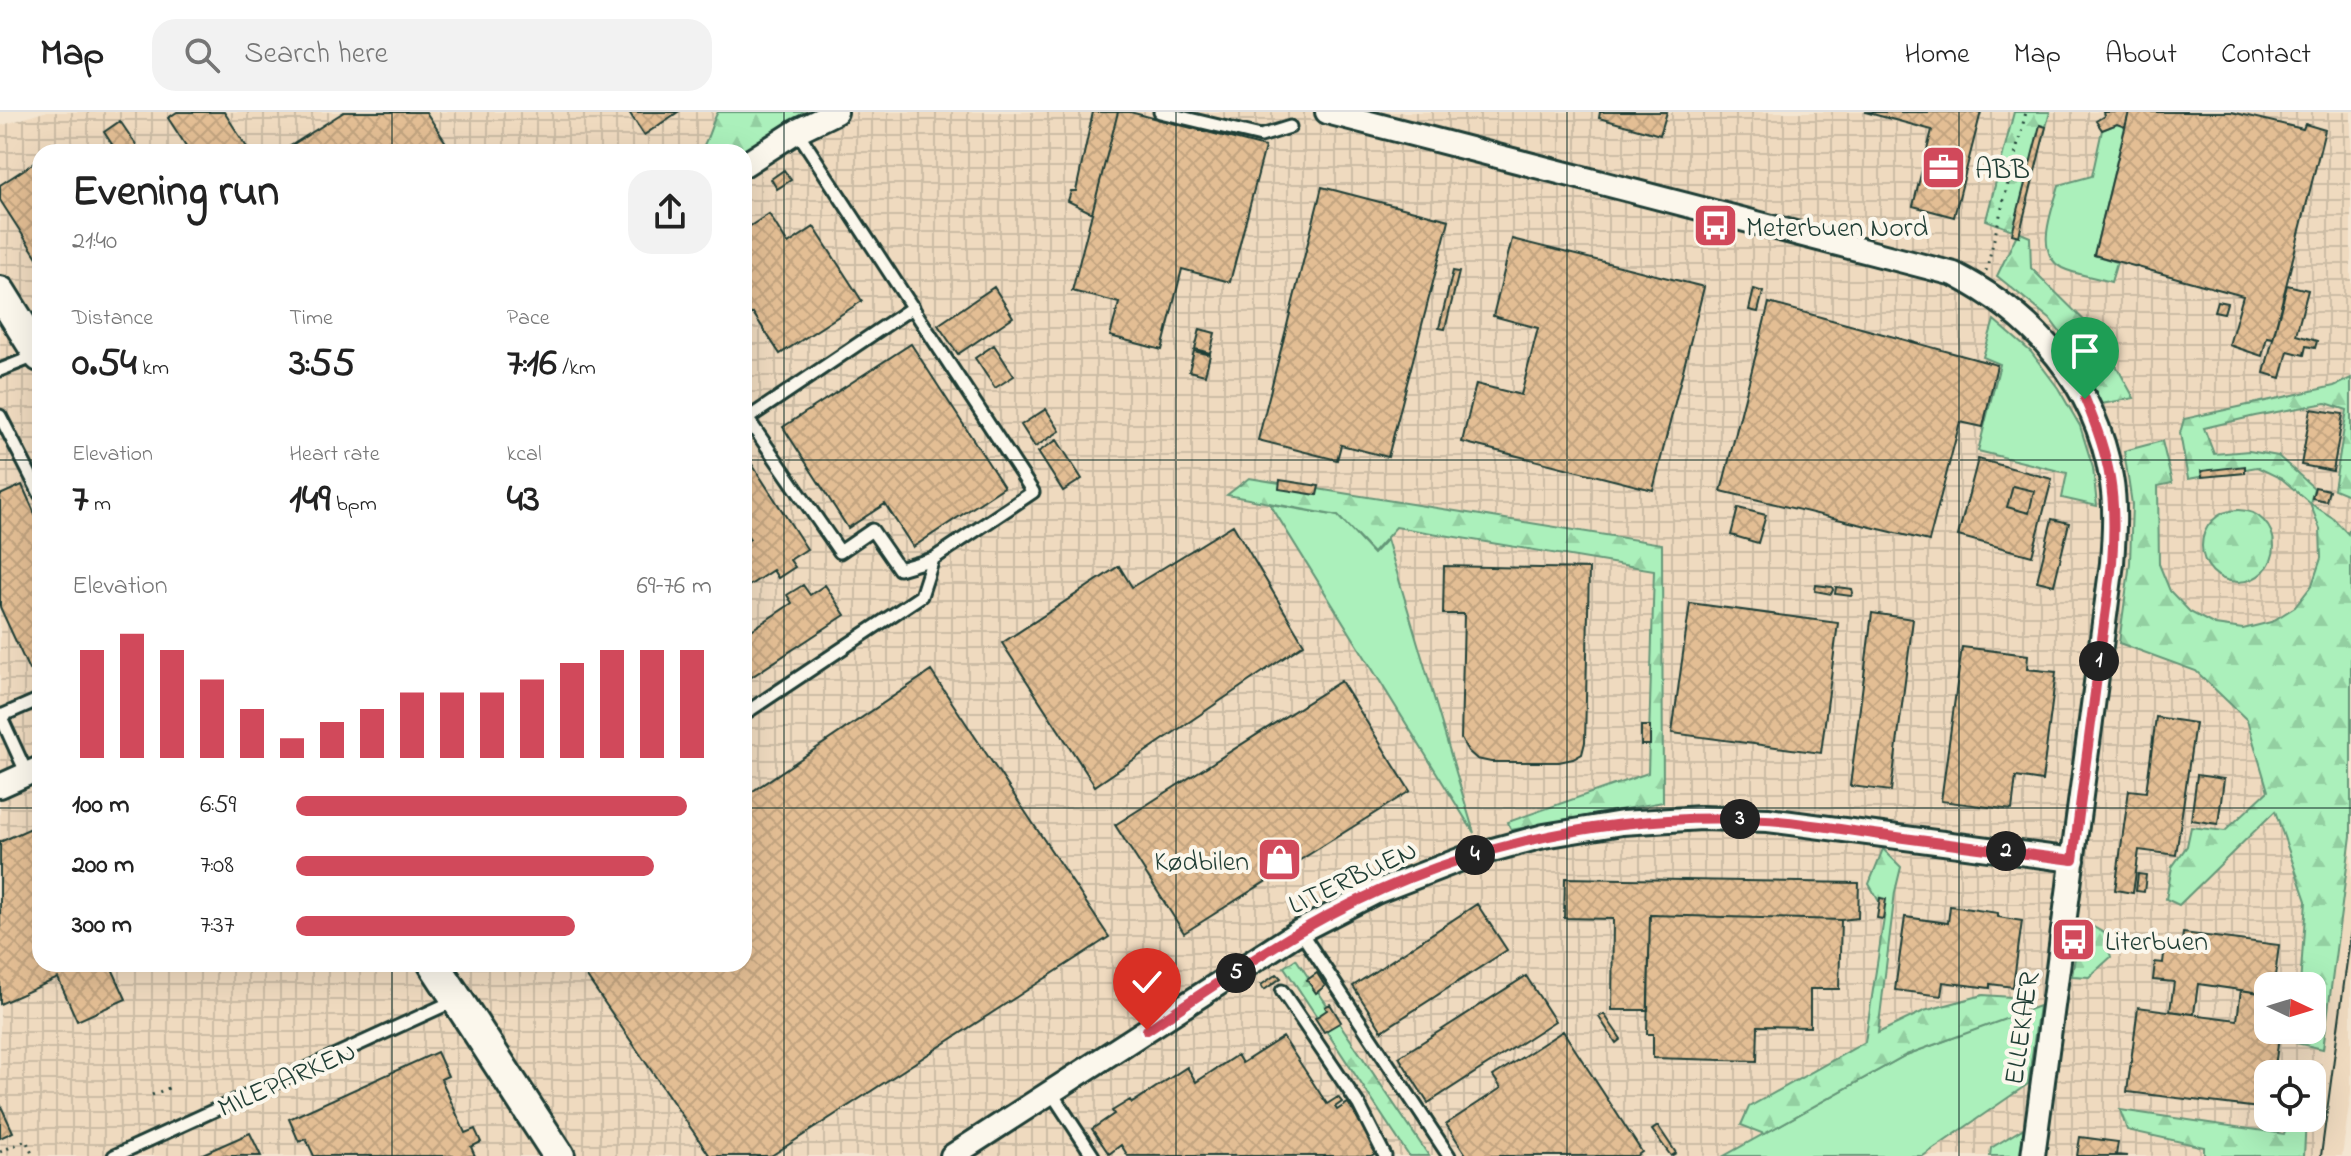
<!DOCTYPE html>
<html lang="en">
<head>
<meta charset="utf-8">
<style>
	:root { --surface:#fff; --page:#f2f2f2; --text:#222; --muted:#767676; --line:#e0e0e0; --accent:#d1495b }
	body { margin:0; font-family:"Indie Flower",sans-serif; background:var(--page); color:var(--text); height:100vh; display:flex; flex-direction:column; font-size:30px; white-space:nowrap }
	* { box-sizing:border-box; margin:0 }
	p { font-size:26px; color:var(--muted) }
	.icon { flex:none; width:44px; height:44px; fill:none; stroke:currentColor; stroke-width:2; stroke-linecap:round; stroke-linejoin:round }
	.map { position:relative; flex:1; overflow:hidden }
	.drawer { position:absolute; left:32px; top:32px; width:720px; height:828px; display:flex; flex-direction:column; background:var(--surface); border-radius:24px; box-shadow:0 8px 32px #0002 }
	.drawer>* { flex:none }
	.needle { width:52px; rotate:94deg }
	.buttons { position:absolute; left:2254px; top:860px; display:grid; gap:16px }
	.buttons a { display:grid; place-items:center; width:72px; height:72px; border-radius:16px; background:var(--surface); box-shadow:0 8px 32px #0002; font-size:40px }
	.pin { position:absolute; display:grid; place-items:center; width:68px; height:68px; color:#fff; margin:-82px -34px; border-radius:50% 50% 50% 0; rotate:-45deg; box-shadow:0 0 8px #0007 }
	.pin .icon { rotate:45deg }
	.km { position:absolute; width:40px; height:40px; margin:-20px; border-radius:50%; background:#222; color:#fff; font-size:22px; line-height:40px; text-align:center }
	.round { display:grid; place-items:center; flex:none; width:84px; height:84px; border-radius:24px; background:var(--page) }
	.summary { display:flex; align-items:center; justify-content:space-between; height:136px; padding:0 40px }
	h1 { font-size:44px; font-weight:800; line-height:60px }
	.metrics { display:grid; grid-template-columns:repeat(3,1fr); gap:12px; height:136px; padding:8px 40px }
	.metrics div { display:grid; align-content:center }
	.metrics b { font-size:40px; font-weight:800 }
	.metrics small { font-size:22px; font-weight:400 }
	.metrics p { font-size:22px }
	.chart { height:224px; padding:16px 40px }
	.chart p { display:flex; justify-content:space-between }
	.chart svg { width:100%; height:144px; margin-top:8px; stroke:var(--accent); stroke-width:6 }
	ul { padding:0 40px; list-style:none; font-size:26px }
	li { display:grid; grid-template-columns:128px 96px 1fr; align-items:center; height:60px }
	li i { height:20px; border-radius:10px; background:var(--accent) }
	header { display:flex; align-items:center; gap:48px; box-sizing:border-box; height:112px; padding:0 40px; background:var(--surface); border-bottom:2px solid var(--line) }
	header strong { font-size:38px }
	nav { display:flex; gap:44px; margin-inline-start:auto; font-size:28px }
	.search { width:560px; height:72px; background:var(--page); display:flex; align-items:center; gap:20px; box-sizing:border-box; padding:0 28px; border-radius:24px; color:var(--muted); font-size:30px }
	.map>svg:first-child { display:block }
	.built { fill:#efdabf }
	.industrial { fill:url(#industrial-grid); fill-rule:evenodd }
	.green { fill:#abf0bb; stroke:#659678; stroke-width:2 }
	.forest { fill:url(#forest-firs); stroke:#659678; stroke-width:2 }
	.building { fill:url(#building-cross-hatch); stroke:#1f3d34; stroke-width:2; fill-rule:evenodd }
	.lines { fill:none; stroke-linecap:round; stroke-linejoin:round }
	.lane-casing { stroke:#1f3d34; stroke-width:17 }
	.street-casing { stroke:#1f3d34; stroke-width:28 }
	.secondary-casing { stroke:#1f3d34; stroke-width:36 }
	.path { stroke:#1f3d34; stroke-width:3; stroke-dasharray:2 6; stroke-linecap:butt }
	.lane { stroke:#fbf7ec; stroke-width:11 }
	.street { stroke:#fbf7ec; stroke-width:22 }
	.secondary { stroke:#fbf7ec; stroke-width:30 }
	.tram { stroke:#1f3d34; stroke-width:2 }
	.route-casing { stroke:#fff; stroke-width:16 }
	.route { stroke:#d1495b; stroke-width:10 }
	.grid { fill:none; stroke:#1f3d34; stroke-width:2; stroke-opacity:0.55 }
	.labels { text-anchor:middle; stroke-width:8; stroke-linejoin:round; paint-order:stroke }
	.poi-label { font-size:28px; fill:#1f3d34; stroke:#fbf7ec; text-anchor:start }
	.street-label { font-size:28px; fill:#1f3d34; stroke:#fbf7ec }
</style>
</head>
<body>
<header>
<strong>Map</strong>
<div class="search"><svg class="icon" aria-label="search" viewBox="0 0 24 24"><circle cx="10" cy="10" r="6"/><path d="M15 15l6 6"/></svg>Search here</div>
<nav><a>Home</a><a>Map</a><a>About</a><a>Contact</a></nav>
</header>
<div class="map">
<svg width="2351" height="1044" viewBox="0 0 2351 1044">
	<defs>
		<pattern id="industrial-grid" width="8" height="8" patternUnits="userSpaceOnUse" patternTransform="scale(2)"><rect width="8" height="8" fill="#efdabf"/><path d="M0 4h8M4 0v8" fill="none" stroke="#ccbca5"/></pattern>
		<pattern id="forest-firs" width="22" height="20" patternUnits="userSpaceOnUse" patternTransform="scale(2)"><rect width="22" height="20" fill="#abf0bb"/><path d="M5 1l3.5 6h-7zM16 11l3.5 6h-7z" fill="#93cfa1"/></pattern>
		<pattern id="building-cross-hatch" width="8" height="8" patternUnits="userSpaceOnUse" patternTransform="scale(2)"><rect width="8" height="8" fill="#e3be94"/><path d="M0 0l8 8M0 8l8-8" fill="none" stroke="#c2a480"/></pattern>
	</defs>
	<rect width="100%" height="100%" fill="#f4e6d2"/>
	<filter id="ink" filterUnits="userSpaceOnUse"><feTurbulence type="fractalNoise" baseFrequency=".0125" numOctaves="2"/><feDisplacementMap in="SourceGraphic" scale="16" xChannelSelector="R" yChannelSelector="G"/><feConvolveMatrix kernelMatrix="1 2 1 2 8 2 1 2 1" color-interpolation-filters="sRGB"/></filter>
	<g filter="url(#ink)">
		<path class="built" d="M2351,724V980L2342,1044H2313L2323,937Z"/>
		<path class="industrial" d="M44,0H2351V724L2323,937L2313,1044H0V14ZM40,40H744V852H40ZM2268,874H2312V918H2268ZM2268,962H2312V1006H2268Z"/>
		<path class="green" d="M2117,12L2125,15L2094,143L2117,150L2111,170C2096,165 2076,163 2062,156C2033,140 2053,97 2059,73L2092,64L2102,18Z
			M1994,208L2031,240L2058,276L2080,314L2093,356L2097,394L2062,386L2067,361L1978,339L2000,252L1983,245Z
			M1270,392L1338,404L1373,442L1387,427L1474,721Z
			M2039,894L2028,972L1923,1044H1724L1906,943Z
			M2024,1016L2020,1044H1990L1991,1036Z"/>
		<path class="forest" d="M718,0H813L740,40H699C708,32 710,13 718,0Z
			M2014,0H2050L2018,120L2030,125L2031,156L2100,224L2134,286L2101,292L2083,251L2050,207L1997,164L2018,120L1986,108Z
			M2351,266V384L2334,377L2347,298L2326,291L2255,304L2204,316L2214,342L2249,339L2278,344L2314,376L2310,391L2333,406L2348,422L2351,408V724L2323,937L2296,931L2297,918H2312V874H2300L2306,789L2275,699L2179,793L2166,787L2172,755L2187,734L2191,715L2225,719L2268,679L2247,608L2196,559L2119,531L2130,451L2132,392L2124,339L2162,329L2172,371L2158,374L2159,452L2170,479L2190,500L2215,513L2243,517L2271,510L2295,495L2312,473L2321,446L2320,417L2310,391L2282,367L2257,355L2188,367L2180,321L2184,307L2334,274Z
			M1249,366L1662,432L1663,690L1511,718L1508,710L1648,661L1654,458L1396,415L1373,441L1338,404L1227,383Z
			M2202 434a36 36 0 1 1 72 0a36 36 0 1 1-72 0Z
			M1883,737L1901,755L1895,780L1878,921L1924,899L1983,883L2011,885V905L1906,943L1764,1022L1741,1013L1749,995L1865,930L1885,800L1869,772Z
			M2081,808L2104,821L2111,845L2089,865L2072,864Z
			M1296,847L1429,1044H1409L1284,855Z
			M2120,998L2284,1022L2289,1006H2306L2304,1044H2204V1035L2127,1018Z"/>
		<path class="building" d="M177,0H224L250,40H190L168,6Z
			M344,0H426L452,40H281Z
			M629,0H678L644,23Z
			M1093,0H1118L1092,101L1068,89L1071,79H1076Z
			M1118,0H1130L1265,35L1230,170L1182,157L1162,238L1110,224L1119,191L1072,179Z
			M1600,0H1667L1660,23L1599,6Z
			M1865,0H1981L1954,105L1913,94L1932,18Z
			M2103,0H2129L2125,15L2117,12L2102,18L2096,9L2104,4Z
			M2129,0H2231L2303,17L2305,12L2325,18L2273,226L2267,225L2262,244L2229,233L2243,184L2094,143Z
			M120,9L141,40H117L104,20Z
			M2040,13L2046,15L2019,124L2012,122Z
			M40,47V150L0,88V73Z
			M784,58L791,68L777,77L771,67Z
			M1322,75L1449,108L1388,345L1341,333L1337,348L1258,328Z
			M769,102L788,132L814,115L862,189L780,242L753,201L744,207V118Z
			M1512,127L1704,175L1653,378L1462,330L1476,272L1521,283L1538,216L1493,204Z
			M1453,159L1459,160L1445,217L1439,216Z
			M2287,173L2308,178L2296,223L2317,229L2315,236L2306,234L2304,243L2288,239L2281,266L2264,261Z
			M994,175L1013,205L958,242L938,213Z
			M1754,177L1763,180L1758,200L1749,198Z
			M2217,189L2227,191L2224,201L2214,199Z
			M1769,191L1997,253L1983,315L1960,310L1929,429L1721,379Z
			M1200,217L1215,221L1210,241L1195,237Z
			M911,232L1004,375L913,435L885,392L848,416L783,315Z
			M994,233L1014,264L995,276L975,246Z
			M1194,239L1210,243L1205,263L1189,259Z
			M1046,297L1060,319L1035,335L1021,313Z
			M2311,297L2343,302L2333,359L2301,353Z
			M1057,328L1082,367L1063,379L1038,340Z
			M744,340L807,437L790,448L795,455L778,466L773,458L744,477V430L750,427L744,418Z
			M1978,347L2052,367L2032,444L1958,424ZM2013,374L2034,379L2029,401L2007,395Z
			M2245,354V361L2202,365L2201,359Z
			M1280,368L1319,374L1317,383L1279,377Z
			M22,373L40,413V553L29,558L0,495V383Z
			M2013,374L2034,379L2029,401L2007,395Z
			M2315,375L2329,378L2326,389L2312,386Z
			M1738,396L1766,403L1758,431L1731,423Z
			M2052,407L2069,411L2054,473L2037,469Z
			M1233,413L1304,532L1095,674L1002,531L1119,454L1132,475Z
			M1444,454L1589,457L1585,630L1582,642L1573,647L1559,650H1491L1477,647L1468,639L1461,627L1464,502H1443Z
			M803,473L810,483L825,473L845,503L744,570V523L792,491L787,483Z
			M1816,473L1832,475L1833,478L1831,482L1815,479Z
			M1836,475L1852,477L1853,481L1851,484L1835,482Z
			M1690,491L1838,511L1821,641L1672,621Z
			M1872,501L1913,507L1891,679L1850,674Z
			M1962,535L2028,543L2027,557L2056,560L2042,669L2016,665L2012,698L1941,689Z
			M931,559L1109,825L771,1044H710L578,852H744V685Z
			M1341,569L1410,679L1184,821L1115,713Z
			M2156,605L2195,611L2176,743L2139,738L2133,781L2115,778L2129,678L2146,680Z
			M1641,614H1650V633H1641Z
			M2197,663L2224,667L2218,712L2191,708Z
			M40,712V852H110L126,887L77,909L58,866L0,892V730Z
			M2138,762L2146,763L2144,780L2136,779Z
			M1565,766L1859,771L1858,806L1841,808L1650,803L1648,898H1612L1613,807L1564,806Z
			M1880,786L1886,787L1883,807L1877,806Z
			M1477,792L1507,838L1382,919L1353,874Z
			M1950,794L1998,801V805L2022,809L2013,875L1990,872V876L1943,870L1941,884L1895,878L1905,805L1948,811Z
			M1650,803L1841,808L1839,877H1810V915L1758,914L1757,949L1653,946V922H1647Z
			M2183,821L2279,833L2275,865L2283,866L2282,874H2268V882L2198,872L2194,902L2170,899L2174,870L2153,868L2155,850L2163,851L2165,834L2181,836Z
			M1317,861L1325,874L1316,881L1307,868Z
			M1277,862L1281,866L1264,878L1261,873Z
			M1526,864L1555,909L1428,991L1399,945Z
			M2241,878L2268,882V918H2280L2274,962H2268V997L2127,980L2138,895L2237,908Z
			M1330,892L1341,910L1324,920L1315,906L1327,898L1325,895Z
			M1604,902L1621,927L1616,931L1599,905Z
			M1563,919L1642,1040L1636,1044H1467L1446,1012L1501,976L1493,964Z
			M1283,925L1327,992L1338,985L1342,990L1335,995L1337,998L1348,991L1379,1039L1371,1044H1128L1121,1033L1109,1042L1092,1017L1114,1002L1112,999L1130,988L1132,991L1187,955L1196,970L1237,943L1242,951Z
			M437,940L448,964L441,967L465,1021L475,1017L481,1030L471,1035L475,1044H314L306,1027L299,1030L289,1007Z
			M0,992L13,1020L0,1026Z
			M1658,1014L1676,1041L1671,1044L1652,1018Z
			M250,1021L261,1044H198Z
			M2080,1025L2118,1030L2116,1043L2127,1044H2077Z"/>
		<g class="lines">
			<defs>
				<path id="lane" d="M1160,0L1261,24L1290,15
					M0,258L38,243
					M0,304L40,382
					M747,306L840,440L872,418L899,457L933,447
					M744,309L913,195
					M744,602L921,484L933,447L1033,380L797,19
					M0,603L27,662
					M1,604L40,587
					M1300,819L1449,1044
					M1282,879L1359,993L1385,1044
					M1051,980L1093,1044
					M114,1044L456,888"/>
				<path id="street" d="M1327,0L1954,162C2035,204 2095,272 2111,365C2116,393 2114,422 2112,451L2033,1044
					M744,53L797,19L836,0
					M0,674L40,656
					M952,1044L1300,819L1376,780L1467,745L1507,734L1544,724L1622,711L1702,706L1768,708L2073,748"/>
				<path id="secondary" d="M0,180L40,244
					M434,852L559,1044"/>
			</defs>
			<use href="#lane" class="lane-casing"/>
			<use href="#street" class="street-casing"/>
			<use href="#secondary" class="secondary-casing"/>
			<path class="path" d="M1986,159L2026,0
				M152,983L171,975
				M0,1040L26,1028L33,1044"/>
			<use href="#lane" class="lane"/>
			<use href="#street" class="street"/>
			<use href="#secondary" class="secondary"/>
			<path class="tram" d="M2321,1044L2351,819"/>
		</g>
	</g>
	<g class="lines" filter="url(#ink)">
		<defs>
			<path id="route" d="M1147,918C1197,885 1247,850 1300,819C1440,738 1604,698 1766,708C1802,710 1838,717 1874,722C1940,731 2007,740 2073,748L2112,451C2117,385 2111,348 2085,287"/>
		</defs>
		<use href="#route" class="route-casing"/>
		<use href="#route" class="route"/>
	</g>
	<path class="grid" d="M392,0V40M784,0V1044M1176,0V1044M1567,0V1044M1959,0V1044M0,348H40M744,348H2351M0,696H40M744,696H2351M392,852V1044"/>
	<defs>
		<symbol id="office-square" viewBox="-11 -11 22 22"><rect x="-9" y="-9" width="18" height="18" rx="4" fill="#d1495b" stroke="#fbf7ec"/><path d="M-6-3h4V-5.5h4V-3h4V5H-6ZM-1-4.5V-3h2v-1.5ZM-6 0V1H6V0Z" fill="#fff"/></symbol>
		<symbol id="bus-square" viewBox="-11 -11 22 22"><rect x="-9" y="-9" width="18" height="18" rx="4" fill="#d1495b" stroke="#fbf7ec"/><path d="M-5-6H5V4H4V6H2V4H-2V6H-4V4H-5ZM-3.5-4V0h7V-4ZM-3.5 1.2v1.5H-2V1.2ZM2 1.2v1.5H3.5V1.2Z" fill="#fff"/></symbol>
		<symbol id="shop-square" viewBox="-11 -11 22 22"><rect x="-9" y="-9" width="18" height="18" rx="4" fill="#d1495b" stroke="#fbf7ec"/><path d="M-5-2.5h2.3a2.7 3.5 0 0 1 5.4 0H5L5.5 6h-11ZM-1.5-2.5h3a1.5 2.3 0 0 0-3 0Z" fill="#fff"/></symbol>
	</defs>
	<g fill-rule="evenodd">
		<use href="#office-square" x="1918" y="30" width="51" height="51"/>
		<use href="#bus-square" x="1690" y="88" width="51" height="51"/>
		<use href="#shop-square" x="1254" y="722" width="51" height="51"/>
		<use href="#bus-square" x="2048" y="802" width="51" height="51"/>
	</g>
	<g class="labels">
		<g class="poi-label">
			<text x="1975" y="66">ABB</text>
			<text x="1746" y="124">Meterbuen Nord</text>
			<text x="1249" y="758" text-anchor="end">Kødbilen</text>
			<text x="2105" y="838">Literbuen</text>
		</g>
		<g class="street-label">
			<text transform="translate(1352 764) rotate(-25)" y="10">LITERBUEN</text>
			<text transform="translate(2020 916) rotate(-82)" y="10">ELLEKÆR</text>
			<text transform="translate(286 966) rotate(-24)" y="10">MILEPARKEN</text>
		</g>
	</g>
</svg>
<div class="buttons">
<a><svg class="needle" viewBox="-14 -14 28 28"><path d="M0-13l5 13h-10z" fill="#e53935"/><path d="M0 13l5-13h-10z" fill="#767676"/></svg></a>
<a><svg class="icon" aria-label="locate" viewBox="0 0 24 24"><circle cx="12" cy="12" r="6"/><path d="M12 2v4M12 18v4M2 12h4M18 12h4"/></svg></a>
</div>
<div class="pin" style="left:2085px;top:287px;background:#1e9e55"><svg class="icon" aria-label="arrive" viewBox="0 0 24 24"><path d="M6 21V4h12l-3 4 3 4H6"/></svg></div>
<div class="pin" style="left:1147px;top:918px;background:#d93025"><svg class="icon" aria-label="check" viewBox="0 0 24 24"><path d="M5 12l5 5 9-10"/></svg></div>
<b class="km" style="left:2099px;top:549px">1</b>
<b class="km" style="left:2006px;top:739px">2</b>
<b class="km" style="left:1740px;top:707px">3</b>
<b class="km" style="left:1475px;top:743px">4</b>
<b class="km" style="left:1236px;top:861px">5</b>
<section class="drawer">
<div class="summary"><div><h1>Evening run</h1><p>21:40</p></div><a class="round"><svg class="icon" aria-label="share" viewBox="0 0 24 24"><path d="M12 15V3M7 8l5-5 5 5M5 13v7h14v-7"/></svg></a></div>
<div class="metrics">
<div><p>Distance</p><b>0.54<small> km</small></b></div>
<div><p>Time</p><b>3:55</b></div>
<div><p>Pace</p><b>7:16<small> /km</small></b></div>
</div>
<div class="metrics">
<div><p>Elevation</p><b>7<small> m</small></b></div>
<div><p>Heart rate</p><b>149<small> bpm</small></b></div>
<div><p>kcal</p><b>43</b></div>
</div>
<div class="chart"><p><span>Elevation</span>69–76 m</p>
<svg viewBox="0 0 160 44" preserveAspectRatio="none"><path d="M5 44V11M15 44V6M25 44V11M35 44V20M45 44V29M55 44V38M65 44V33M75 44V29M85 44V24M95 44V24M105 44V24M115 44V20M125 44V15M135 44V11M145 44V11M155 44V11"/></svg>
</div>
<ul>
<li><b>100 m</b>6:59<i style="width:94%"></i></li>
<li><b>200 m</b>7:08<i style="width:86%"></i></li>
<li><b>300 m</b>7:37<i style="width:67%"></i></li>
</ul>
</section>
</div>
</body>
</html>
